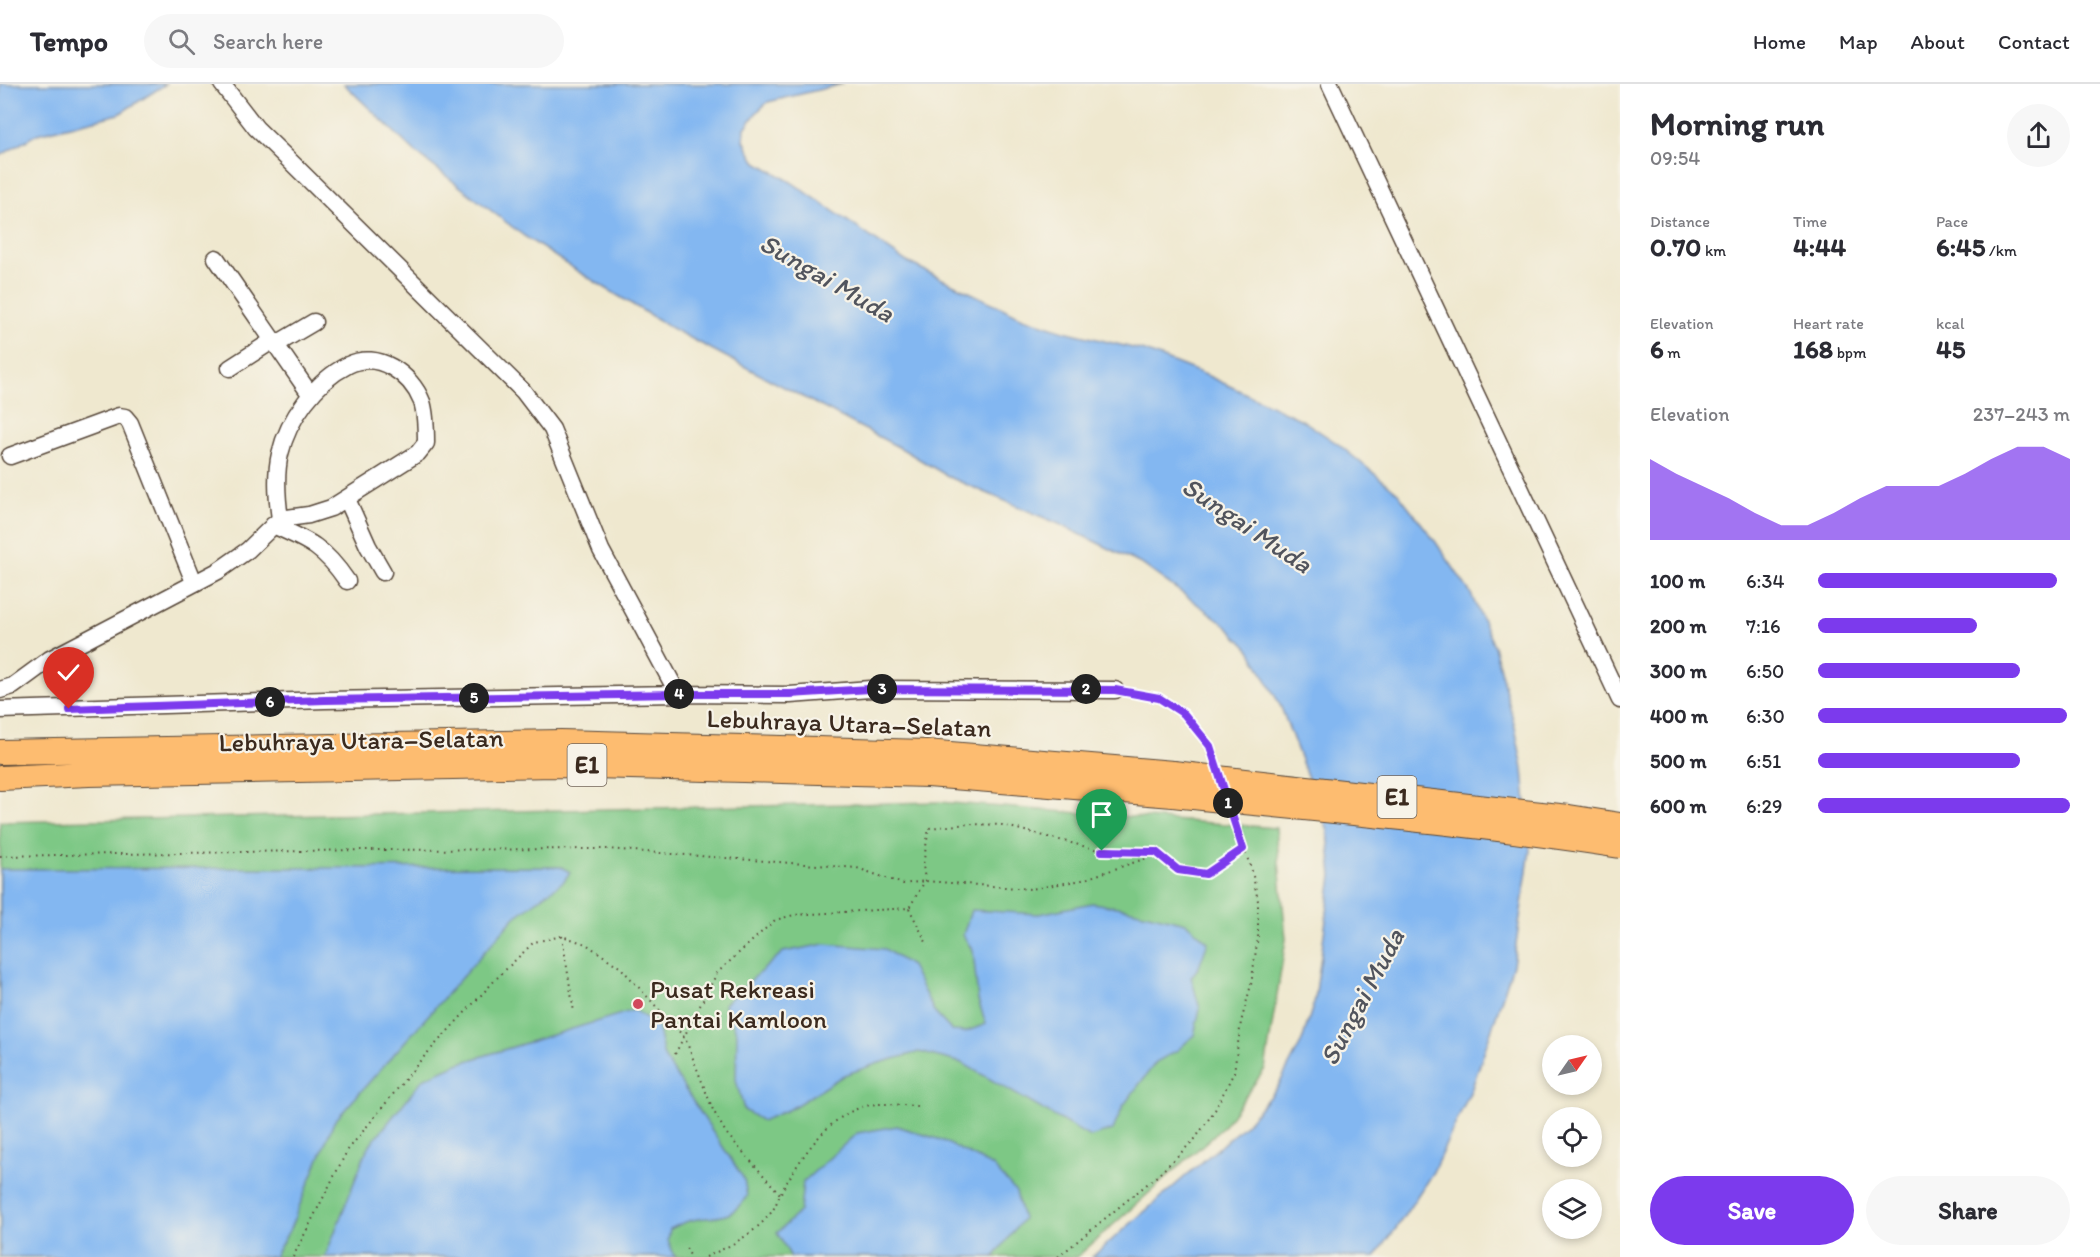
<!DOCTYPE html>
<html lang="en">
<head>
<meta charset="utf-8">
<style>
	:root { --surface:#fff; --page:#f7f7f7; --text:#2b2b33; --muted:#7c7c81; --line:#e1e1e2; --accent:#7c3aed }
	body { margin:0; font-family:Itim,sans-serif; background:var(--page); color:var(--text); height:100vh; display:flex; flex-direction:column; font-size:22px; white-space:nowrap }
	* { box-sizing:border-box; margin:0 }
	p { font-size:20px; color:var(--muted) }
	.icon { flex:none; width:33px; height:33px; fill:none; stroke:currentColor; stroke-width:2; stroke-linecap:round; stroke-linejoin:round }
	.map { position:relative; flex:1; overflow:hidden }
	.panel { display:flex; flex-direction:column; background:var(--surface); width:480px }
	.panel>* { flex:none }
	.needle { width:39px; rotate:56deg }
	.tools { position:absolute; left:1542px; top:951px; display:grid; gap:12px }
	.tools a { display:grid; place-items:center; width:60px; height:60px; border-radius:50%; background:var(--surface); box-shadow:0 3px 9px #0003; font-size:30px }
	.pin { position:absolute; display:grid; place-items:center; width:51px; height:51px; color:#fff; margin:-62px -26px; border-radius:50% 50% 50% 0; rotate:-45deg; box-shadow:0 0 6px #0007 }
	.pin .icon { rotate:45deg }
	.km { position:absolute; width:30px; height:30px; margin:-15px; border-radius:50%; background:#222; color:#fff; font-size:16px; line-height:30px; text-align:center }
	.round { display:grid; place-items:center; flex:none; width:63px; height:63px; border-radius:32px; background:var(--page) }
	.head { display:flex; align-items:center; justify-content:space-between; height:102px; padding:0 30px }
	h1 { font-size:33px; font-weight:700; line-height:45px }
	.metrics { display:grid; grid-template-columns:repeat(3,1fr); gap:9px; height:102px; padding:6px 30px }
	.metrics div { display:grid; align-content:center }
	.metrics b { font-size:26px; font-weight:700 }
	.metrics small { font-size:16px; font-weight:400 }
	.metrics p { font-size:16px }
	.chart { height:168px; padding:12px 30px }
	.chart p { display:flex; justify-content:space-between }
	.chart svg { width:100%; height:108px; margin-top:6px; fill:var(--accent); opacity:.7 }
	.action { display:flex; gap:12px; margin-top:auto; padding:12px 30px }
	.action a { flex:1; height:69px; border-radius:36px; background:var(--accent); color:#fff; font-size:24px; font-weight:700; line-height:69px; text-align:center }
	.action a+a { background:var(--page); color:var(--text) }
	ul { padding:0 30px; list-style:none; font-size:20px }
	li { display:grid; grid-template-columns:96px 72px 1fr; align-items:center; height:45px }
	li i { height:15px; border-radius:8px; background:var(--accent) }
	header { display:flex; align-items:center; gap:36px; box-sizing:border-box; height:84px; padding:0 30px; background:var(--surface); border-bottom:2px solid var(--line) }
	header strong { font-size:28px }
	nav { display:flex; gap:33px; margin-inline-start:auto; font-size:21px }
	.search { width:420px; height:54px; background:var(--page); display:flex; align-items:center; gap:15px; box-sizing:border-box; padding:0 21px; border-radius:33px; color:var(--muted); font-size:22px }
	main { display:flex; flex:1; min-height:0 }
	.map>svg:first-child { display:block }
	.green { fill:#7dc885; stroke:#5c7952; stroke-width:1.5 }
	.water { fill:#83b7f1; stroke:#5f7088; stroke-width:1.5 }
	.lines { fill:none; stroke-linecap:round; stroke-linejoin:round }
	.minor-casing { stroke:#564639; stroke-width:19 }
	.highway-casing { stroke:#564639; stroke-width:26 }
	.path { stroke:#564639; stroke-width:2; stroke-dasharray:1.5 4.5; stroke-linecap:butt }
	.minor { stroke:#fff; stroke-width:16 }
	.highway { stroke:#fdbc70; stroke-width:24 }
	.highway-bridge-casing { stroke:#564639; stroke-width:26; stroke-linecap:butt }
	.highway-bridge { stroke:#fdbc70; stroke-width:24 }
	.route-casing { stroke:#fff; stroke-width:12 }
	.route { stroke:#7c3aed; stroke-width:8 }
	.poi-dot { fill:#d1495b; stroke:#f7f3e8; stroke-width:2 }
	.labels { text-anchor:middle; stroke-width:4.5; stroke-linejoin:round; paint-order:stroke }
	.shield { fill:#f7f3e8; stroke:#73665b; stroke-width:1.5 }
	.shield-label { font-size:24px; font-weight:bold; fill:#3b2a1e }
	.street-label { font-size:26px; fill:#3b2a1e; stroke:#f7f3e8 }
	.poi-label { font-size:26px; fill:#3b2a1e; stroke:#f7f3e8; text-anchor:start }
	.water-label { font-size:27px; font-style:italic; fill:#51545d; stroke:#f7f3e8 }
</style>
</head>
<body>
<header>
<strong>Tempo</strong>
<div class="search"><svg class="icon" aria-label="search" viewBox="0 0 24 24"><circle cx="10" cy="10" r="6"/><path d="M15 15l6 6"/></svg>Search here</div>
<nav><a>Home</a><a>Map</a><a>About</a><a>Contact</a></nav>
</header>
<main>
<div class="map">
<svg width="1620" height="1173" viewBox="0 0 1620 1173">
	<rect width="100%" height="100%" fill="#f7f3e8"/>
	<filter id="ink" filterUnits="userSpaceOnUse"><feTurbulence type="fractalNoise" baseFrequency=".0167" numOctaves="2"/><feDisplacementMap in="SourceGraphic" scale="12" xChannelSelector="R" yChannelSelector="G"/><feConvolveMatrix kernelMatrix="1 2 1 2 8 2 1 2 1" color-interpolation-filters="sRGB"/></filter>
	<filter id="wash" filterUnits="userSpaceOnUse"><feTurbulence type="fractalNoise" baseFrequency=".008" numOctaves="4" result="noise"/><feDisplacementMap in="SourceGraphic" scale="24" xChannelSelector="R" yChannelSelector="G"/><feGaussianBlur stdDeviation="1.35" result="paint"/><feColorMatrix in="noise" values="0 0 0 0 0 0 0 0 0 0 0 0 0 0 0 0 0 1.4 0 .05"/><feComposite in="paint" operator="in"/></filter>
	<g filter="url(#wash)">
		<rect width="100%" height="100%" fill="#efe8cf"/>
		<path class="green" d="M939,718L1276,744L1286,855L1265,985L1223,1043L1077,1173H0V738Z"/>
		<path class="water" d="M0,0H166L119,30L37,50L0,72Z
			M344,0H843L768,18L757,28L745,44L744,56L749,67L755,77L791,98L907,178L1023,234L1064,247L1145,267L1206,291L1302,336L1338,360L1398,409L1435,457L1470,508L1494,562L1515,643L1523,685L1530,766L1513,881L1472,1004L1433,1088L1397,1143L1375,1173H1092L1246,1040L1277,1004L1302,957L1315,915L1332,792L1328,747L1281,623L1250,566L1222,538L1143,481L1059,440L949,393L904,366L673,245L579,188L524,152L415,68Z
			M561,783L570,788L564,797L515,833L334,1038L290,1145L274,1173H0V785Z
			M1092,819L1123,824L1186,839L1208,858L1199,883L1191,893L1200,925L1194,951L1178,966L1156,978L1123,1022L1113,1046L1090,1053L962,979L919,968L879,979L844,991L792,1024L762,1037L744,1026L736,996L737,949L724,920L783,868L825,860L885,865L911,882L935,929L952,947L965,948L986,940L978,916L973,867L963,851L971,826L1039,830Z
			M634,926L657,941L664,973L744,1095L747,1112C729,1138 720,1131 693,1136C685,1137 677,1142 670,1145L668,1156L675,1173H325L367,1065L423,995L457,980Z
			M897,1042L941,1056L993,1082L1016,1108L1023,1135L994,1173H791L777,1149L800,1127L803,1098L857,1049Z"/>
	</g>
	<g filter="url(#ink)">
		<g class="lines">
			<defs>
				<path id="minor" d="M222,0L256,44L289,76L523,307L552,345L601,466L678,610
					M1330,0L1620,616
					M216,174L310,310
					M275,261L314,238
					M230,284L272,257
					M10,372L119,332L125,333L130,339L194,498
					M347,415L368,462L383,488
					M273,441C309,457 324,463 347,497
					M0,606L13,602L50,575L218,487L248,466L280,435L309,431L331,424L418,369L426,359C426,346 426,330 422,318C411,290 378,266 348,281C316,297 288,335 280,370C275,391 277,414 280,435
					M0,626L325,616L678,610L790,611L870,605L1115,606"/>
				<path id="highway" d="M0,668L561,658L926,668L1173,689
					M0,694L89,690L556,681L928,691L1173,711"/>
			</defs>
			<use href="#minor" class="minor-casing"/>
			<use href="#highway" class="highway-casing"/>
			<path class="path" d="M1129,608C1138,610 1149,610 1158,613C1180,621 1208,652 1214,674
				M0,772L364,766L607,765L857,784L903,800L925,797L1031,805L1082,796L1147,774L1156,768
				M909,824L927,860
				M562,852L574,928
				M675,970L717,889L775,836L794,831L909,824L925,797L923,781L929,744L968,740L1002,741L1102,767L1156,768L1178,787L1206,790L1243,765
				M686,1164L691,1173
				M293,1173L347,1067L420,977L497,894L534,858L562,852L586,860L621,884L685,954L713,1026L726,1049L780,1110
				M706,1173C730,1162 753,1151 770,1130C776,1123 778,1113 783,1105C802,1072 829,1029 870,1021C885,1018 905,1022 920,1022
				M1058,1173L1157,1092L1195,1055L1215,1026L1234,988L1241,938L1251,901L1258,852V817L1252,787L1234,737"/>
			<use href="#minor" class="minor"/>
			<use href="#highway" class="highway"/>
			<defs>
				<path id="highway-bridge" d="M1173,689L1569,733L1620,741
					M1173,711C1322,726 1472,739 1620,762"/>
			</defs>
			<use href="#highway-bridge" class="highway-bridge-casing"/>
			<use href="#highway-bridge" class="highway-bridge"/>
		</g>
	</g>
	<g class="lines" filter="url(#ink)">
		<defs>
			<path id="route" d="M69,625L325,616L678,610H790L870,605L1115,606L1159,614L1184,630L1210,662L1243,765L1206,790L1178,786L1156,768L1102,767"/>
		</defs>
		<use href="#route" class="route-casing"/>
		<use href="#route" class="route"/>
	</g>
	<circle class="poi-dot" cx="638" cy="920" r="6"/>
	<g class="labels">
		<g class="shield">
			<rect x="567.5" y="660" width="39" height="42" rx="4.5"/>
			<rect x="1377.5" y="692" width="39" height="42" rx="4.5"/>
		</g>
		<g class="shield-label">
			<text x="587" y="689">E1</text>
			<text x="1397" y="721">E1</text>
		</g>
		<g class="street-label">
			<text transform="translate(849 639) rotate(2)" y="9">Lebuhraya Utara–Selatan</text>
			<text transform="translate(361 656) rotate(-1)" y="9">Lebuhraya Utara–Selatan</text>
		</g>
		<g class="poi-label">
			<text x="650" y="914">Pusat Rekreasi<tspan x="650" dy="30">Pantai Kamloon</tspan></text>
		</g>
		<g class="water-label">
			<text transform="translate(827 194) rotate(30)" y="9">Sungai Muda</text>
			<text transform="translate(1247 441) rotate(34)" y="9">Sungai Muda</text>
			<text transform="translate(1362 913) rotate(-62)" y="9">Sungai Muda</text>
		</g>
	</g>
</svg>
<div class="tools">
<a><svg class="needle" viewBox="-14 -14 28 28"><path d="M0-13l5 13h-10z" fill="#e53935"/><path d="M0 13l5-13h-10z" fill="#7c7c81"/></svg></a>
<a><svg class="icon" aria-label="locate" viewBox="0 0 24 24"><circle cx="12" cy="12" r="6"/><path d="M12 2v4M12 18v4M2 12h4M18 12h4"/></svg></a>
<a><svg class="icon" aria-label="layers" viewBox="0 0 24 24"><path d="M12 4l9 5-9 5-9-5zM3 14l9 5 9-5"/></svg></a>
</div>
<div class="pin" style="left:1102px;top:767px;background:#1e9e55"><svg class="icon" aria-label="arrive" viewBox="0 0 24 24"><path d="M6 21V4h12l-3 4 3 4H6"/></svg></div>
<div class="pin" style="left:69px;top:625px;background:#d93025"><svg class="icon" aria-label="check" viewBox="0 0 24 24"><path d="M5 12l5 5 9-10"/></svg></div>
<b class="km" style="left:1228px;top:719px">1</b>
<b class="km" style="left:1086px;top:605px">2</b>
<b class="km" style="left:882px;top:605px">3</b>
<b class="km" style="left:679px;top:610px">4</b>
<b class="km" style="left:474px;top:614px">5</b>
<b class="km" style="left:270px;top:618px">6</b>
</div>
<section class="panel">
<div class="head"><div><h1>Morning run</h1><p>09:54</p></div><a class="round"><svg class="icon" aria-label="share" viewBox="0 0 24 24"><path d="M12 15V3M7 8l5-5 5 5M5 13v7h14v-7"/></svg></a></div>
<div class="metrics">
<div><p>Distance</p><b>0.70<small> km</small></b></div>
<div><p>Time</p><b>4:44</b></div>
<div><p>Pace</p><b>6:45<small> /km</small></b></div>
</div>
<div class="metrics">
<div><p>Elevation</p><b>6<small> m</small></b></div>
<div><p>Heart rate</p><b>168<small> bpm</small></b></div>
<div><p>kcal</p><b>45</b></div>
</div>
<div class="chart"><p><span>Elevation</span>237–243 m</p>
<svg viewBox="0 0 160 44" preserveAspectRatio="none"><path d="M0 44V11L10 17L20 22L30 27L40 33L50 38L60 38L70 33L80 27L90 22L100 22L110 22L120 17L130 11L140 6L150 6L160 11V44z"/></svg>
</div>
<ul>
<li><b>100 m</b>6:34<i style="width:95%"></i></li>
<li><b>200 m</b>7:16<i style="width:63%"></i></li>
<li><b>300 m</b>6:50<i style="width:80%"></i></li>
<li><b>400 m</b>6:30<i style="width:99%"></i></li>
<li><b>500 m</b>6:51<i style="width:80%"></i></li>
<li><b>600 m</b>6:29<i style="width:100%"></i></li>
</ul>
<div class="action"><a>Save</a><a>Share</a></div>
</section>
</main>
</body>
</html>
